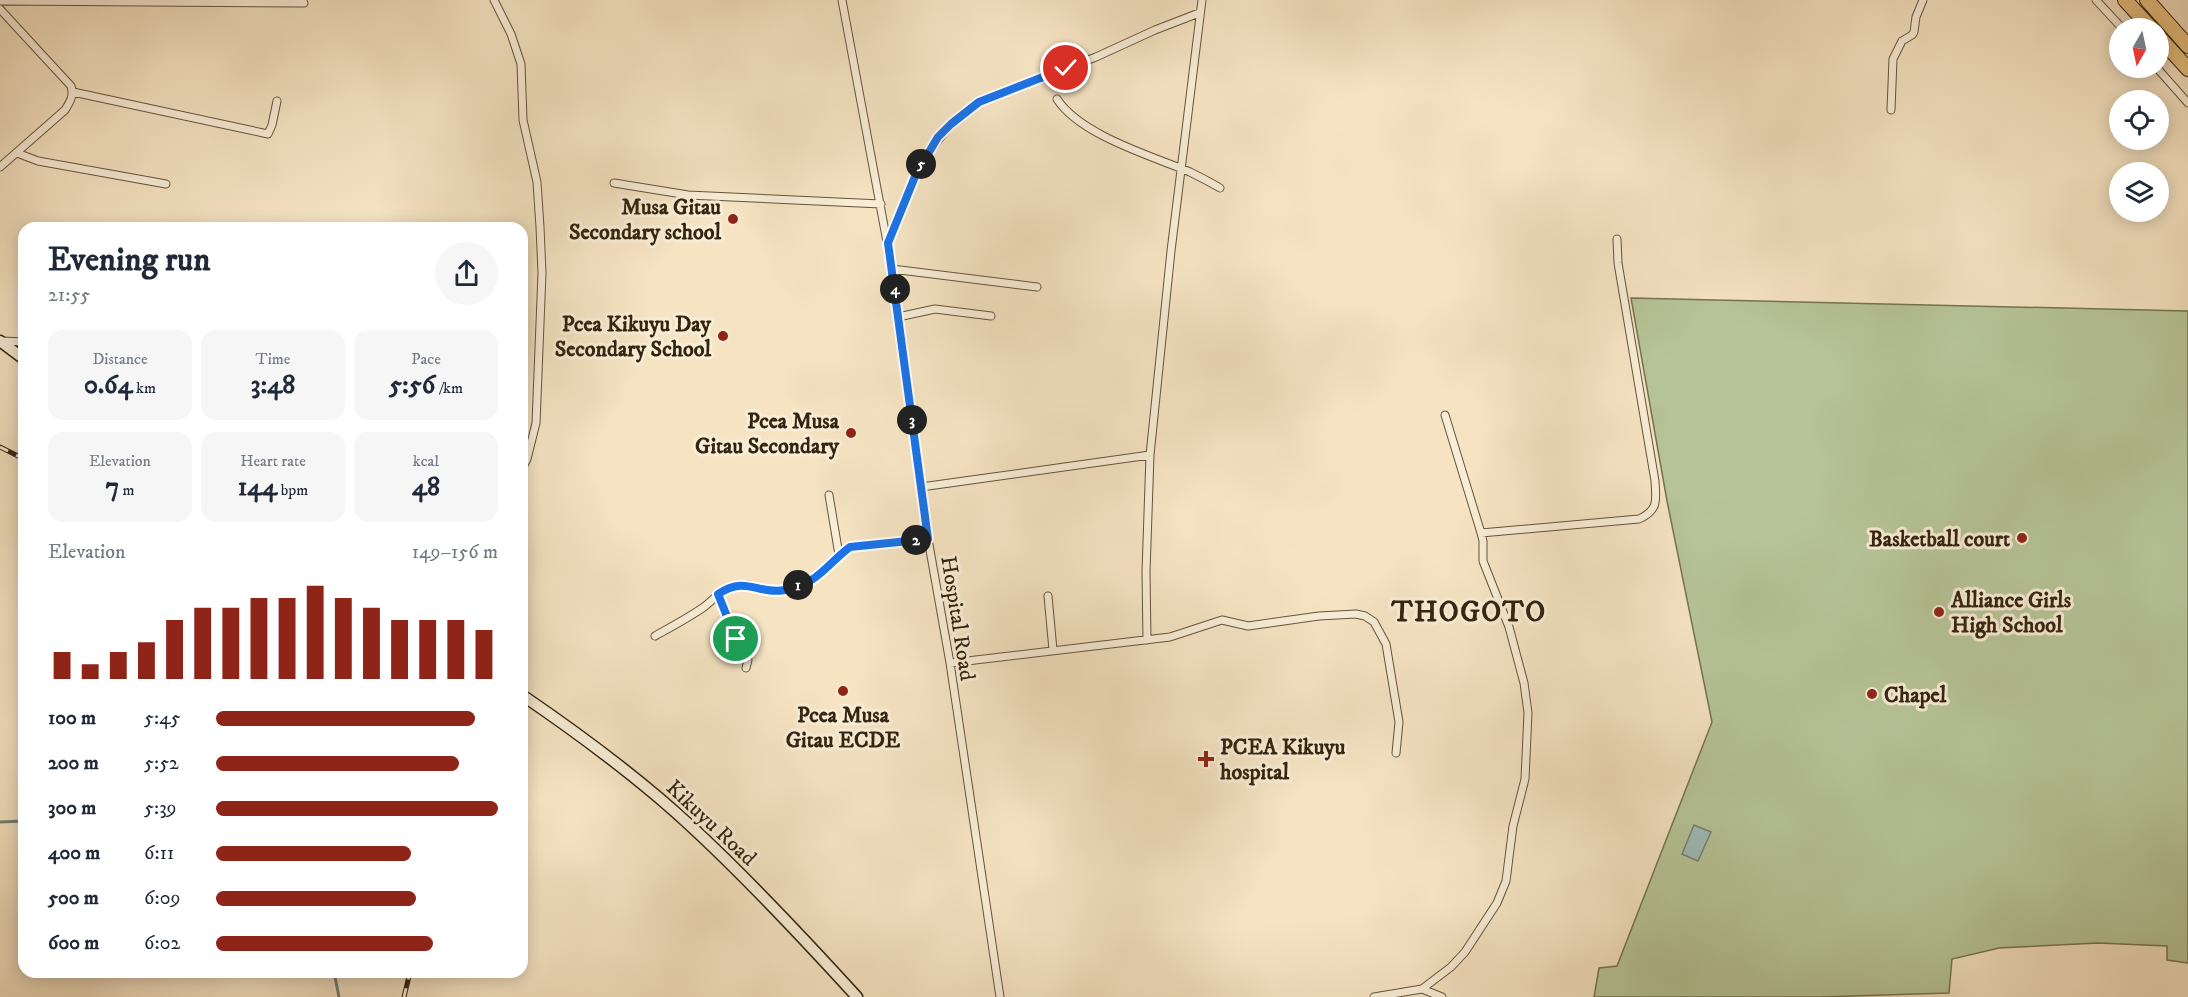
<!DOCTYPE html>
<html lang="en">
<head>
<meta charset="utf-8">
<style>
	:root { --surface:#fff; --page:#f6f6f7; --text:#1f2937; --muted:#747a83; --accent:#8f2418 }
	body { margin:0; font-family:"IM FELL DW Pica",serif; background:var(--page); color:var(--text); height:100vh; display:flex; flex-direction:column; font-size:22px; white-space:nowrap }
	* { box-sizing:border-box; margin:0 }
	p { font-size:20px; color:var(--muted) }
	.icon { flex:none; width:33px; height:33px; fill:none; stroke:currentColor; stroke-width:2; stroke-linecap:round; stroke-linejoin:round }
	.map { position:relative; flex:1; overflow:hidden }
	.side { position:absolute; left:18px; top:222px; width:510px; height:756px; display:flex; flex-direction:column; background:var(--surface); border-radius:18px; box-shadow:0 3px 15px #0003 }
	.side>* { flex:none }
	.needle { width:39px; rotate:189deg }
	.fabs { position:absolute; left:2109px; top:18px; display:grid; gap:12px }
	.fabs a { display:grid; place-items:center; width:60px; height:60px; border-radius:50%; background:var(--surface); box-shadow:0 3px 15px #0003; font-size:30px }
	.pin { position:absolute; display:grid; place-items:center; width:51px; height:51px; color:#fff; margin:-26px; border:3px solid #fff; border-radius:50%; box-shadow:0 2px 6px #0007 }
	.km { position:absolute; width:30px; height:30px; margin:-15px; border-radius:50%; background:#222; color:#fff; font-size:16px; line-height:30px; text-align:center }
	.round { display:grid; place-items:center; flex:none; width:63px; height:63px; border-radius:32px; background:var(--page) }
	.summary { display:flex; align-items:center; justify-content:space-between; height:102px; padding:0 30px }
	h1 { font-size:33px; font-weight:800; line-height:45px }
	.stats { display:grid; grid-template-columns:repeat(3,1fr); gap:9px; height:102px; padding:6px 30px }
	.stats div { display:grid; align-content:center; border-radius:15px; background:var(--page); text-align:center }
	.stats b { font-size:26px; font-weight:800 }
	.stats small { font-size:16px; font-weight:400 }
	.stats p { font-size:16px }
	.chart { height:168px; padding:12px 30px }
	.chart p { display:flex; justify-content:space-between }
	.chart svg { width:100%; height:108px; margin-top:6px; stroke:var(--accent); stroke-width:6 }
	ul { padding:0 30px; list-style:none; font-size:20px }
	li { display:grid; grid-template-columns:96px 72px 1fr; align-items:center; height:45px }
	li i { height:15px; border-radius:8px; background:var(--accent) }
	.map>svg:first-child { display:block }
	.green { fill:#b6c598; stroke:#747453; stroke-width:1.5 }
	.water { fill:#9ebdba; stroke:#738075; stroke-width:1.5 }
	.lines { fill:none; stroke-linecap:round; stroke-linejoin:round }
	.stream { stroke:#738075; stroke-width:3 }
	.street-casing { stroke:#64543b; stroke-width:9 }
	.secondary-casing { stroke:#33240e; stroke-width:13 }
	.highway-casing { stroke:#33240e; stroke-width:16 }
	.street { stroke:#f8edd7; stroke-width:7 }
	.secondary { stroke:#f8edd7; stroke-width:10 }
	.highway { stroke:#eac281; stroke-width:14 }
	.rail-casing { stroke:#33240e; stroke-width:5 }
	.rail { stroke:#f8edd7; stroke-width:3; stroke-dasharray:9; stroke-linecap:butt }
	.route-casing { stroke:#fff; stroke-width:12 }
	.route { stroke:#1a73e8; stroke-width:8 }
	.poi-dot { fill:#8f2418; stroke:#f8edd7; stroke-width:2 }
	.labels { text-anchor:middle; stroke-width:6; stroke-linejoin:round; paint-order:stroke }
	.poi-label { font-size:22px; font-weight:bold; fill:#33240e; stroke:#f8edd7; text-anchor:end }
	.street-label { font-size:22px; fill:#33240e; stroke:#f8edd7 }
	.district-label { font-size:28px; font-weight:bold; letter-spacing:1.5px; fill:#33240e; stroke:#f8edd7 }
</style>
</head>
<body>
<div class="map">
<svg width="2188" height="997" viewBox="0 0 2188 997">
	<rect width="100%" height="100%" fill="#f5e3c2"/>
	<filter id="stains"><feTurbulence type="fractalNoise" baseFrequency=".00333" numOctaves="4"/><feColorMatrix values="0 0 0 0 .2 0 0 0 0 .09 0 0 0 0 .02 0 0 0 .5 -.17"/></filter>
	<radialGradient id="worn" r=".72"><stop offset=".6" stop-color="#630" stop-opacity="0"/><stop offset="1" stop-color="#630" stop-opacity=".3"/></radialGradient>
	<path class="green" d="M1631,298L2188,311V963L2167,960V946L2098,943L1999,948L1952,959L1949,993L1819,997H1594L1599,968L1617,966L1712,722L1667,501Z"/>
	<path class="water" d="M1694,825L1711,832L1698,861L1682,854Z"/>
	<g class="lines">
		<path class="stream" d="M0,822L24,821
			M334,972L339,997"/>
		<defs>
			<path id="street" d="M494,0L511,34L521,64L523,120L537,182L540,227L542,273L536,423L527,459L522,469
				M842,0L892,269L928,539L950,663L1000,997
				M2096,0L2122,28
				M0,1L304,3
				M0,9L71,86C74,96 70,102 65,110L0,167
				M2157,68L2188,103
				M73,92L268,134L272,125L277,101
				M1057,99C1080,135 1152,156 1190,172C1200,177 1210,182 1220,188
				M1891,110L1893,59L1902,41L1912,35L1914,32L1916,17L1923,0
				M17,153L38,161L166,184
				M614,183L688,195L881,204
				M889,241C913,181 924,141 979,102L1096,57L1155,30L1199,13
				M892,269L1037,287
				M898,317L935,309L991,316
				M1,341L24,342
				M1445,415L1481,533L1639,519C1659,510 1656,500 1655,481L1618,263L1617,239
				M921,487L1150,455
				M829,495L839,555
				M718,594L748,660L746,668
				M1048,596L1053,650
				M655,636C671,627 688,618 704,607C714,599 721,590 734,586C748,581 761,590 775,590C812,591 825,566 850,547L928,539
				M1147,640L1146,572L1150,455L1171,251L1202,0
				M950,663L1170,637L1222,620L1248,626L1319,616L1356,614L1365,616L1374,622L1386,644L1399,722L1396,753
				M1422,989L1451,967L1465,952L1497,903L1506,881L1513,826L1525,779L1528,713L1524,683L1509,627L1483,561V541L1481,533
				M1374,997L1422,989L1442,997"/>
			<path id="secondary" d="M0,341L24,359
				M522,695C582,736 642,780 695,830C752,883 805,940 857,997"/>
			<path id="highway" d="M2125,0L2151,28
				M2147,0L2188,46
				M2158,36L2188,69"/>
		</defs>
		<use href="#street" class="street-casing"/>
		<use href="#secondary" class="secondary-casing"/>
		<use href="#highway" class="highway-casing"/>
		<use href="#street" class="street"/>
		<use href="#secondary" class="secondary"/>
		<use href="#highway" class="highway"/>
		<defs>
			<path id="rail" d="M0,447L24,459
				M404,997L410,972"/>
		</defs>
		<use href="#rail" class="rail-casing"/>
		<use href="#rail" class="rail"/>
	</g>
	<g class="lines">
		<defs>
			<path id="route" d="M736,639L718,594C747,575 757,595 785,590C818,584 826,565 850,547L928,539L888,243L916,174L938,137L951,124L979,102L1066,68"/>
		</defs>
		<use href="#route" class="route-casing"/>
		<use href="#route" class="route"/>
	</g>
	<g class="poi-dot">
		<circle cx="733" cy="219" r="6"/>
		<circle cx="723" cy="336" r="6"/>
		<circle cx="851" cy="433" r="6"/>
		<circle cx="2022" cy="538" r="6"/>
		<circle cx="1939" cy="612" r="6"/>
		<circle cx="843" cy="691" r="6"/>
		<circle cx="1872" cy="694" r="6"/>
		<path d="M1203 750h6v6h6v6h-6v6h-6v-6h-6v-6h6z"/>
	</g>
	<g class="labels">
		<g class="poi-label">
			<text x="721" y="214">Musa Gitau<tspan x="721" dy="25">Secondary school</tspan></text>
			<text x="711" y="331">Pcea Kikuyu Day<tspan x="711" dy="25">Secondary School</tspan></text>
			<text x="839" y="428">Pcea Musa<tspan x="839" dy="25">Gitau Secondary</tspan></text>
			<text x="2010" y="546">Basketball court</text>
			<text x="1951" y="607" text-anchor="start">Alliance Girls<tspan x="1951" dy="25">High School</tspan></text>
			<text x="1884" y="702" text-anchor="start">Chapel</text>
			<text x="843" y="722" text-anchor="middle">Pcea Musa<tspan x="843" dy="25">Gitau ECDE</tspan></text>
			<text x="1220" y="754" text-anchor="start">PCEA Kikuyu<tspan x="1220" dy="25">hospital</tspan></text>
		</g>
		<g class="street-label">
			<text transform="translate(959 618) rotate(81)" y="8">Hospital Road</text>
			<text transform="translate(712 822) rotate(43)" y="8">Kikuyu Road</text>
		</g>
		<g class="district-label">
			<text x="1469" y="621">THOGOTO</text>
		</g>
	</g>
	<rect width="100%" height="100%" filter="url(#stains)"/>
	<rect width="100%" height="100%" fill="url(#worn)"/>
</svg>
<div class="fabs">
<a><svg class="needle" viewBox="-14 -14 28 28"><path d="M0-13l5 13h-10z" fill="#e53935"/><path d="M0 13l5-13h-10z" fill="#747a83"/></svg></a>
<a><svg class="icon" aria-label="locate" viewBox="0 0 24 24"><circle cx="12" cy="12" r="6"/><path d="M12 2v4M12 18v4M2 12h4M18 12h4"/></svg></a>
<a><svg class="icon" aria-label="layers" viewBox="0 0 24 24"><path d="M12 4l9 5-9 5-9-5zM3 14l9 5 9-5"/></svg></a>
</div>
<div class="pin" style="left:736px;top:639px;background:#1e9e55"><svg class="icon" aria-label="arrive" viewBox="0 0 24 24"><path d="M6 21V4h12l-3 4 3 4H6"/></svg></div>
<div class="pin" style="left:1066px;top:68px;background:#d93025"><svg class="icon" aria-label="check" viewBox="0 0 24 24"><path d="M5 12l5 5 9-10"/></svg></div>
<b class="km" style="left:798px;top:585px">1</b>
<b class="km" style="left:916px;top:540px">2</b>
<b class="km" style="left:912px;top:420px">3</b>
<b class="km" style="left:895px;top:289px">4</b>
<b class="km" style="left:921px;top:164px">5</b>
<section class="side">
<div class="summary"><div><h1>Evening run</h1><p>21:55</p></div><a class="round"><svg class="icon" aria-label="share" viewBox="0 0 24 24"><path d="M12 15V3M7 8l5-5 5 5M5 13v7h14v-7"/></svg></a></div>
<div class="stats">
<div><p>Distance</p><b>0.64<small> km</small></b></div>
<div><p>Time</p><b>3:48</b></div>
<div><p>Pace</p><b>5:56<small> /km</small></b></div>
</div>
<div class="stats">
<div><p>Elevation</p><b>7<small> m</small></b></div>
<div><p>Heart rate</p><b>144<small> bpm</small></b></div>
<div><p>kcal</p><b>48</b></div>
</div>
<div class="chart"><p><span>Elevation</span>149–156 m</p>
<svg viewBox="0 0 160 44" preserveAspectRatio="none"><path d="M5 44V33M15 44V38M25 44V33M35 44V29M45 44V20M55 44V15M65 44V15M75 44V11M85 44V11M95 44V6M105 44V11M115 44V15M125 44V20M135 44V20M145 44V20M155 44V24"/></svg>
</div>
<ul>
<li><b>100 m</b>5:45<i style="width:92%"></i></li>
<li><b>200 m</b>5:52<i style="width:86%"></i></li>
<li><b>300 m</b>5:39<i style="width:100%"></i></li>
<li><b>400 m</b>6:11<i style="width:69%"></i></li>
<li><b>500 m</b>6:09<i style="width:71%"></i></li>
<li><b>600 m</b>6:02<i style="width:77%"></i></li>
</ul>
</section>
</div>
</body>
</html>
